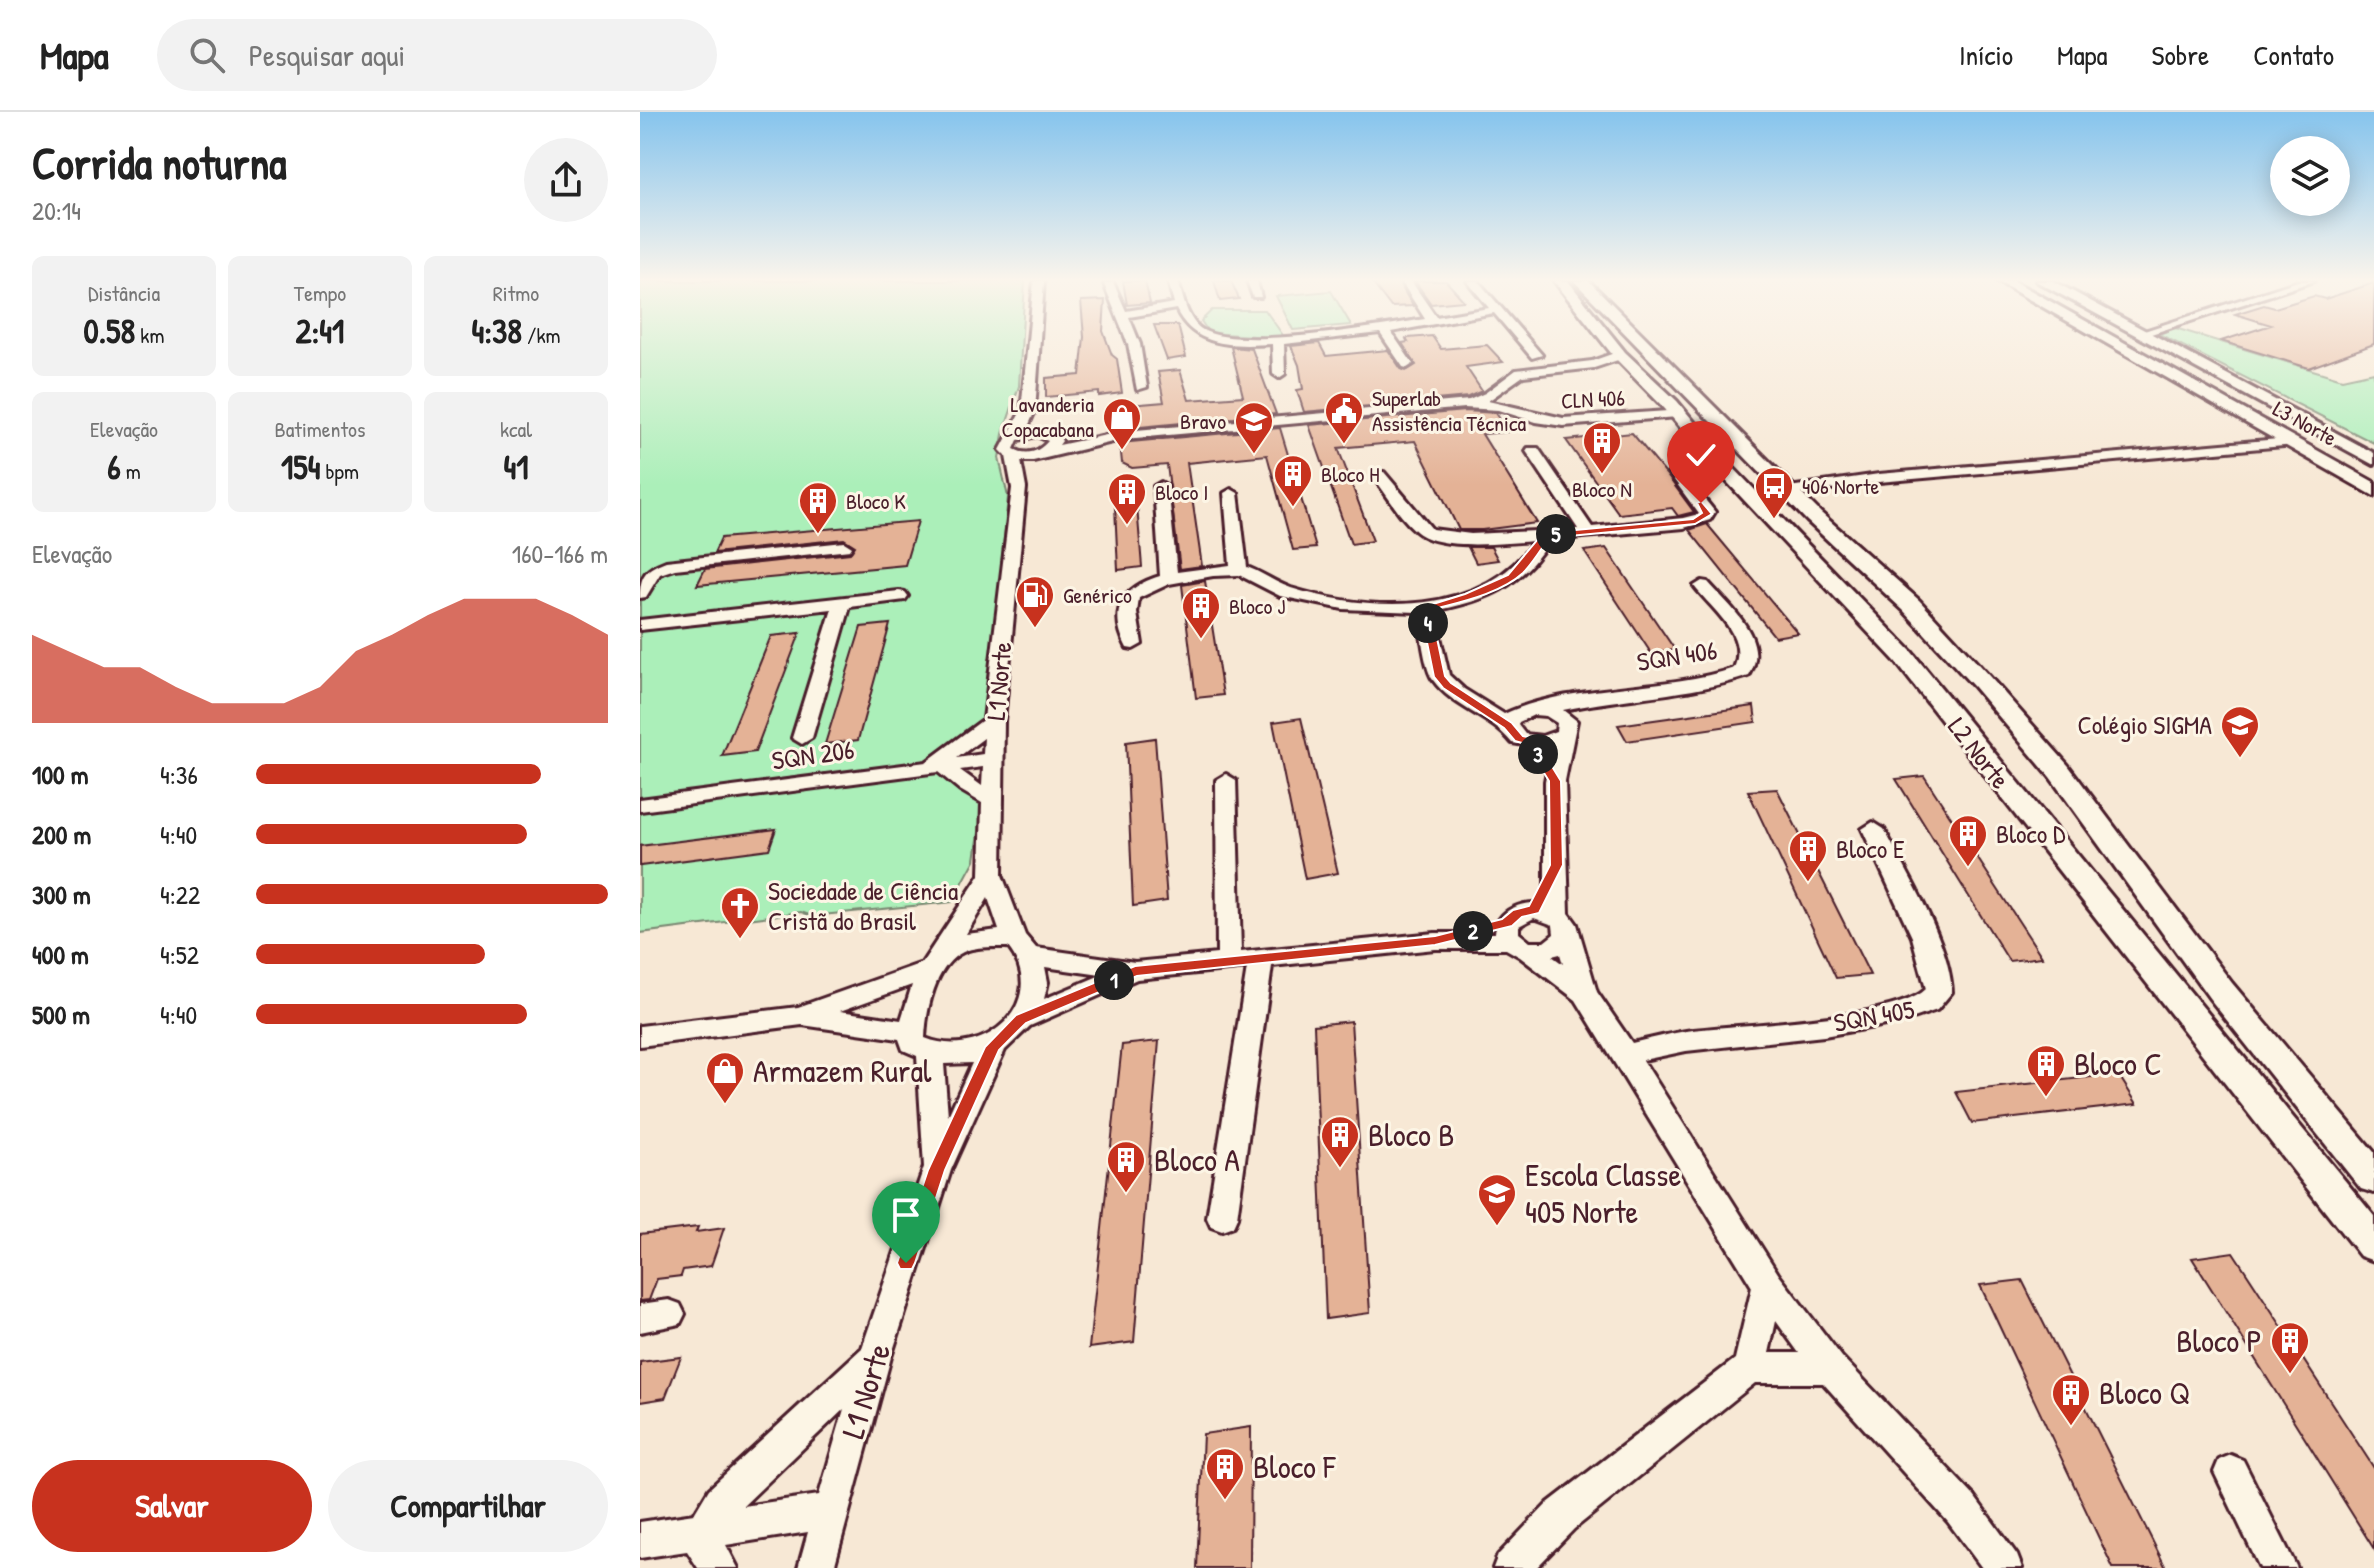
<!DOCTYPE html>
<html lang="pt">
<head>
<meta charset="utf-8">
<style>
	:root { --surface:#fff; --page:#f2f2f2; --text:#222; --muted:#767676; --line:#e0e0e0; --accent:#c8321e }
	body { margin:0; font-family:"Patrick Hand",sans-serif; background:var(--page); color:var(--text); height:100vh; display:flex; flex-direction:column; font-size:30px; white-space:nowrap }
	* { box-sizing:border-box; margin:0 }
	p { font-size:26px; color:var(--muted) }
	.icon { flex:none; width:44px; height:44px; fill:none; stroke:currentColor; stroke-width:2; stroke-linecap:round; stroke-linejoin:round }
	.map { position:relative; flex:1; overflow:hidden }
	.details { display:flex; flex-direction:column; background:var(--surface); width:640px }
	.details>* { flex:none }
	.tools { position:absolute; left:1630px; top:24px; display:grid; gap:16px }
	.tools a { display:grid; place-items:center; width:80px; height:80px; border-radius:50%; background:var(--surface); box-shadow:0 4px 20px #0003; font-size:40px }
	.pin { position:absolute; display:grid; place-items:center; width:68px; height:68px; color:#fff; margin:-82px -34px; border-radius:50% 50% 50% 0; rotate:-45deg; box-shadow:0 0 8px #0007 }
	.pin .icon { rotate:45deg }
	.km { position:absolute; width:40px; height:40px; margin:-20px; border-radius:50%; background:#222; color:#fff; font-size:22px; line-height:40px; text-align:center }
	.round { display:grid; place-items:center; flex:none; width:84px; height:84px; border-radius:42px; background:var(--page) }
	.summary { display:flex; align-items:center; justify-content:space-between; height:136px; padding:0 32px }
	h1 { font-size:44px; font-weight:700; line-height:60px }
	.metrics { display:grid; grid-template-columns:repeat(3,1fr); gap:12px; height:136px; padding:8px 32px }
	.metrics div { display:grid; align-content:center; border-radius:12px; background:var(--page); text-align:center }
	.metrics b { font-size:34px; font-weight:700 }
	.metrics small { font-size:22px; font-weight:400 }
	.metrics p { font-size:22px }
	.chart { height:224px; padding:16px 32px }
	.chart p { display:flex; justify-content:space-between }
	.chart svg { width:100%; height:144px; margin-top:8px; fill:var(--accent); opacity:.7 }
	.primary-button { display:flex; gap:16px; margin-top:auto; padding:16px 32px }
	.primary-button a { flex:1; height:92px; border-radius:48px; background:var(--accent); color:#fff; font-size:32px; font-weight:700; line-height:92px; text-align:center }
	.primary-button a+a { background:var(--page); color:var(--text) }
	ul { padding:0 32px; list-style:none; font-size:26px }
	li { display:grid; grid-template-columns:128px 96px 1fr; align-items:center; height:60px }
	li i { height:20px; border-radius:10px; background:var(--accent) }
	header { display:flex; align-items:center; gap:48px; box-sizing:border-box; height:112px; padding:0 40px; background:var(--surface); border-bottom:2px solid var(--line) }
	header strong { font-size:38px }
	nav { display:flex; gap:44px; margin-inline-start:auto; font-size:28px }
	.search { width:560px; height:72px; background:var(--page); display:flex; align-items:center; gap:20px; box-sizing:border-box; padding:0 28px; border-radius:44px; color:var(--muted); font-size:30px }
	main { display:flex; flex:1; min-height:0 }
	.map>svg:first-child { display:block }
	.green { fill:#abefb9; stroke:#7a8772; stroke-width:2 }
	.building { fill:#e4b296; stroke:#4a1f2b; stroke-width:2 }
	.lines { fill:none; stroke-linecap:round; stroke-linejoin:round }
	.minor-casing { stroke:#4a1f2b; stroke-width:6 }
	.major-casing { stroke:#4a1f2b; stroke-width:6 }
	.minor { fill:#fcf5e5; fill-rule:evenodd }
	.major { fill:#fcf5e5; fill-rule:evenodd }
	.route { fill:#c8321e; stroke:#fff; stroke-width:2 }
	.labels { text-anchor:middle; stroke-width:6; stroke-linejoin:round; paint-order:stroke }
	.far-poi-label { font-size:22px; fill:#4a1f2b; stroke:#fcf5e5; text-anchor:start }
	.far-street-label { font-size:22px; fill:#4a1f2b; stroke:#fcf5e5 }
	.street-label { font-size:26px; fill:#4a1f2b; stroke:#fcf5e5 }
	.poi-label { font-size:26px; fill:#4a1f2b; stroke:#fcf5e5; text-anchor:start }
	.near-poi-label { font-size:32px; fill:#4a1f2b; stroke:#fcf5e5; text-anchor:start }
	.near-street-label { font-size:32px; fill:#4a1f2b; stroke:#fcf5e5 }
</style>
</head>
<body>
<header>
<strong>Mapa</strong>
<div class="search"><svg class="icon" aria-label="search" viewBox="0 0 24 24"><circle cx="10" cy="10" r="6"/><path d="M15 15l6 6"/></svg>Pesquisar aqui</div>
<nav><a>Início</a><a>Mapa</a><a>Sobre</a><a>Contato</a></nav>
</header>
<main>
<section class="details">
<div class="summary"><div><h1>Corrida noturna</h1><p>20:14</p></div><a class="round"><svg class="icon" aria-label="share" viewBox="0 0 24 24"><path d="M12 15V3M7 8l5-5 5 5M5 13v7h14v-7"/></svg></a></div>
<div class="metrics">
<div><p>Distância</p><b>0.58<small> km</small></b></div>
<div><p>Tempo</p><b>2:41</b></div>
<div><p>Ritmo</p><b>4:38<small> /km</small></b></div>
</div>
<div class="metrics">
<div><p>Elevação</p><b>6<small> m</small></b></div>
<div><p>Batimentos</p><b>154<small> bpm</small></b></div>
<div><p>kcal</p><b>41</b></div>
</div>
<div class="chart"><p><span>Elevação</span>160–166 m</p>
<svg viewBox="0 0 160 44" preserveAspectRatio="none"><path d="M0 44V17L10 22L20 27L30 27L40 33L50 38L60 38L70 38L80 33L90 22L100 17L110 11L120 6L130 6L140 6L150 11L160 17V44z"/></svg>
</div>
<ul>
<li><b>100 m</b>4:36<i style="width:81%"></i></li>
<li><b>200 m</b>4:40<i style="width:77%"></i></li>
<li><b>300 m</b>4:22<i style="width:100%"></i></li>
<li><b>400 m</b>4:52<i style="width:65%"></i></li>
<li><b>500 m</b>4:40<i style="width:77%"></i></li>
</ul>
<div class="primary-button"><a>Salvar</a><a>Compartilhar</a></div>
</section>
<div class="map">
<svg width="1734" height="1456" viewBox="0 0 1734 1456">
	<rect width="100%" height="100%" fill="#f7e8d5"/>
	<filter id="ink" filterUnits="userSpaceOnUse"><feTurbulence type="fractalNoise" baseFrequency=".0125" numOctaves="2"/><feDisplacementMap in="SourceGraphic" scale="16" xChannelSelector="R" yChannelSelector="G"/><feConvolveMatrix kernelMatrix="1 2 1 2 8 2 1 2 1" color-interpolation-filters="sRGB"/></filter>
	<g filter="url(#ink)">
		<path class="green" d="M0,169H385L379,274L363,322L359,346L368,385L346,609L301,659L343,693L335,748L312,790L172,804L161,800L0,821Z
			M691,179L711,213L653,218L636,184Z
			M572,198H625L645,226L569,221L561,209Z
			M1535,216L1702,267L1734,260V331L1519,222Z"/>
		<path class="building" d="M483,169H505L510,191L487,193Z
			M574,169H591L599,187L580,189Z
			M731,169H758L773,194L751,195Z
			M775,169H806L824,189L791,192Z
			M1734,171V232L1669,256L1581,229L1631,213L1595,202L1624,193L1635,196L1674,184L1685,187Z
			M465,188L463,219L472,243L477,247L482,281L459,284V280L406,285V266L440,263L444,225L441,189Z
			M514,213H538L546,245L527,248Z
			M792,224L801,237L847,233L863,250L826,255L842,279L828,285L664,300L657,278L663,277L659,253L651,234L679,231L686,244L748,238L761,257L766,259L776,253L762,231L768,230L766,227L768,226Z
			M591,235L612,237L636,302L479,317L478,294L524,290L518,260L540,258L549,288L603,284Z
			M825,299L856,301L868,320L842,322L897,411L842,418H819L775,329L698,336L733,429L711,432L669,313Z
			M640,316L676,436L653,438L627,343L547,351L562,454L540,457L527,353L492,356L482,351L480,331Z
			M992,321L1026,362L1054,400L1038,404L1032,396L979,402L926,328Z
			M495,370L502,455L478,458L474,373Z
			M278,409L265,453L57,473L65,457L210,441L215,434L204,427L74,441L81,426Z
			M1067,412L1158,521L1135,525L1049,418Z
			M828,435H851L858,448L836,451Z
			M966,436L1035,538L1011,541L944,439Z
			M565,469L583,583L556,586L542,473Z
			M250,512L218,628L185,632L221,515Z
			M160,521L115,640L82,644L131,524Z
			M1114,594L1116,610L987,629L978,613Z
			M661,606L698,761L665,767L633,610Z
			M515,626L527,789L493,794L486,630Z
			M1284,664L1402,845L1369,849L1256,667Z
			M1137,677L1230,863L1196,866L1108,679Z
			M136,717L129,737L0,754V734Z
			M711,909L730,1201L686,1207L674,913Z
			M519,929L494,1230L449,1236L482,933Z
			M1478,962L1497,992L1332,1011L1316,980Z
			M58,1115L56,1120L84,1116L71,1154L43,1158L41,1164L17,1167L9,1188L0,1189V1122Z
			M1593,1140L1734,1356V1437L1552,1146Z
			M1382,1168L1526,1456H1473L1340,1173Z
			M41,1245L25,1286L0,1290V1250Z
			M611,1315L610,1456H557L563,1322Z"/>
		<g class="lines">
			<defs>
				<path id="minor" d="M394,169H404L395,299L387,317L416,320L422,329L419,333L485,319L829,288L845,281L876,258L952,249L980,239L986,243L984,246L954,256L883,264L848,289L923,306L1043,298L1045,301L1038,305L923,314L896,310L858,298L825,296L485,327L393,349H381L386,376L364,609L362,763L385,823L396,836L495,850L577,842L576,668L586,662L596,668L601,840L795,821H855C857,797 884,788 905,792V669L912,634L904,636L872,631C851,604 813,596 793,568C784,556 781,517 777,500L703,497L640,484L599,463L573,464L529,472L499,486L497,501L502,532L493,537L487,536C467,498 483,475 520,464L514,374L521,370L528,374L537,460L590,453L584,381L591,377L598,381L607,455C623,461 636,471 651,476C730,500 842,506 894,429C865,431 800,439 777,420C759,405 748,384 734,366V360H744L792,417L831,422L938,417L886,339L888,336H898L952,415L1043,406L1059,402L1029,361L1036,357L1041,358L1075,400L1070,408L1044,416L910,428C879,476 849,488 794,499L809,563L824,577L864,602C933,570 1023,580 1094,556C1109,523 1071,497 1054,474L1062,469L1068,470C1091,496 1131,528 1109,564C1049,584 984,585 923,598L937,609L925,669L929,801L937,812L957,880L992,931C1010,927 1028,922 1046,919C1096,912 1255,908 1286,877L1272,825L1222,717L1233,710L1244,717C1268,763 1309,828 1312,880L1297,898L1262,910L1184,924L1046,939L1003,948L1139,1163L1202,1245L1334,1384L1377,1443L1382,1456H1342L1308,1410L1183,1271H1115L934,1417L896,1456H853L858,1443L908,1391L1095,1247L1112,1175L936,888L880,845L866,837H795L632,854L597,1106L593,1115L582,1119L571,1115L567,1106L607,856L497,867L390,914L365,938L311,1058L251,1245L194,1456H158L168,1420L86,1433L98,1456H58L47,1439L0,1446V1410L54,1402L69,1377L222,1236L284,1055L277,944L263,938L259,927L162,913L0,934V914L158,895L282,851L340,763L342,691L320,678L298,660L0,699V687L286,650L344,607L372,376L366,344L360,338L381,299ZM397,324L408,329C399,340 387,344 374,337L378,328ZM894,603L906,604L917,611L916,619L902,624L885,622L878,613L879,610ZM344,626L343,642L317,646ZM343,655L342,674L320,658ZM348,786L359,818L326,822ZM894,806L913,813L914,822L904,830H890L879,821V814ZM368,835C411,889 345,950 285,926C286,898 295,853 323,840C336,834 353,835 368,835ZM920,842L923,852L912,844ZM405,855L461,863L404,887L408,870ZM272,873L261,908L200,899ZM332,951L308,1004L304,952ZM1136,1209L1159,1241H1129ZM204,1297L179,1383L103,1394Z
					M528,169H538C543,185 547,209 563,218C599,239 740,214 785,207L761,169H771L796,205L849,196L827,169H838L902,243L892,246L854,201L751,220L773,252L767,256L763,255L740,221L644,232L645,262L639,266L633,262L632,232C594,234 554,236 536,197L489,205L500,232L507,275L497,278L488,232L464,172L473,170L486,199L534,191Z
					M607,169H617L621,185H613Z
					M1658,169H1674L1508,223L1498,221Z
					M1650,326L1657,330L1655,333L1239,370L1149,383L1142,379L1149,375L1239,362Z
					M204,430L212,435L210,438L35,457L20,462L6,485L0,486C0,463 5,457 26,449Z
					M259,479L265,480L268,484L265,488L210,495L172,626L162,632L152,626L192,497L0,518V508Z
					M29,1188L40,1192L45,1202L40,1212L0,1220V1192Z
					M1591,1343L1603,1348L1657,1456H1620L1574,1360L1579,1348Z"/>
				<path id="major" d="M914,169H928L985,240L1037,289L1085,347L1271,539L1734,1104V1149L1720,1144L1255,549L1073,355L1025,297L975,246Z
					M934,169H949L1181,401L1279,488L1350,565L1428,653L1592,871L1734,1040V1081L1721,1077L1570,887L1410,665L1334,575L1263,498L1167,409Z
					M1357,169H1374L1734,370V384Z
					M1396,169H1413L1734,341V353Z"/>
			</defs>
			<use href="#minor" class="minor-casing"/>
			<use href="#major" class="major-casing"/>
			<use href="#minor" class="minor"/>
			<use href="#major" class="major"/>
		</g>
	</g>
	<linearGradient id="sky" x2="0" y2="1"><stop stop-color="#86c4ed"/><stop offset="0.45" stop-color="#fbf5ec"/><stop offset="1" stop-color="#fbf5ec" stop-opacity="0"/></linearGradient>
	<rect width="1734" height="373" fill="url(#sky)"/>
	<path class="route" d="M1061,389L1072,402L1055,412L909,426C901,437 893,451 883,461C860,482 820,490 791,498L805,564L811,571L872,611L883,624L895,627L921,669L923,753L899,801L882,805L872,814L795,833L497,864L386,911L359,938L305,1058L275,1151L272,1157H260L257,1151L288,1058L345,935L376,903L495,854L795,824L862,807L873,798L889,794L910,753L909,669L886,632L875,629L864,616L803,576L794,565L780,496L825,482L868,463L903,421L1053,407L1062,401L1057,391Z"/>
	<defs>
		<symbol id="civic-pin" viewBox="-11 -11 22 30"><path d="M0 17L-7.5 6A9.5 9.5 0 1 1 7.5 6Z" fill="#c8321e" stroke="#fcf5e5"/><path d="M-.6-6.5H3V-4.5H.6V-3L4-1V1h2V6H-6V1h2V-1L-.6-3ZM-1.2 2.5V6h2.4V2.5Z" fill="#fff"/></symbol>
		<symbol id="shop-pin" viewBox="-11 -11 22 30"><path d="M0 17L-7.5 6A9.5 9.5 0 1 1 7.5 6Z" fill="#c8321e" stroke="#fcf5e5"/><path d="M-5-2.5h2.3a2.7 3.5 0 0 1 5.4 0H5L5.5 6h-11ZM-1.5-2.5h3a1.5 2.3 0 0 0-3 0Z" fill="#fff"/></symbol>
		<symbol id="school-pin" viewBox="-11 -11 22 30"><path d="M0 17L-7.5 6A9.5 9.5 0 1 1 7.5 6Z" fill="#c8321e" stroke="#fcf5e5"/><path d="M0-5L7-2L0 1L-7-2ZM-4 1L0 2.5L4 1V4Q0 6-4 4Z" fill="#fff"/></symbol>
		<symbol id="building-pin" viewBox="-11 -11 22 30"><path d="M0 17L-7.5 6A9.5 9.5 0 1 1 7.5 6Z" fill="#c8321e" stroke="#fcf5e5"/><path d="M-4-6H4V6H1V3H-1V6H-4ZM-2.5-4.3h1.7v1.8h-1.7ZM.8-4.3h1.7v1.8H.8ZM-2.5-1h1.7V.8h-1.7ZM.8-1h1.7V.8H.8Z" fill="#fff"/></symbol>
		<symbol id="bus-pin" viewBox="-11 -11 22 30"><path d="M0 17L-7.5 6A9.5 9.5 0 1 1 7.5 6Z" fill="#c8321e" stroke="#fcf5e5"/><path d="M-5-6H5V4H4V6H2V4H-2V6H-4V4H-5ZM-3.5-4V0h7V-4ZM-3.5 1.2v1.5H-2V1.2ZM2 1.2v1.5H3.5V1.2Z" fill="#fff"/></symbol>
		<symbol id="fuel-pin" viewBox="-11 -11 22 30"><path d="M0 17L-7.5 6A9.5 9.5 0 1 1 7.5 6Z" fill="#c8321e" stroke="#fcf5e5"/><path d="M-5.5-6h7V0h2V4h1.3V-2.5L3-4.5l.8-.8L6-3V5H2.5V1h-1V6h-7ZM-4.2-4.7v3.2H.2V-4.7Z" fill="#fff"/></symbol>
		<symbol id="church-pin" viewBox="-11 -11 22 30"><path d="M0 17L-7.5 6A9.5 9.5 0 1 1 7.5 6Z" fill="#c8321e" stroke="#fcf5e5"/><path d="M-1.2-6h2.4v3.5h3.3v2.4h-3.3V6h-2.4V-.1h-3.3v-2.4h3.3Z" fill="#fff"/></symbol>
	</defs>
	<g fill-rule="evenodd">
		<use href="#civic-pin" x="682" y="277" width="44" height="60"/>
		<use href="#shop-pin" x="460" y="283" width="44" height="60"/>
		<use href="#school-pin" x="592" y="287" width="44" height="60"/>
		<use href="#building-pin" x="940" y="307" width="44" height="60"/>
		<use href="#building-pin" x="631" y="340" width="44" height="60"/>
		<use href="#bus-pin" x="1112" y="352" width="44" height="60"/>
		<use href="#building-pin" x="465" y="358" width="44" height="60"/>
		<use href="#building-pin" x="156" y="367" width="44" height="60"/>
		<use href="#fuel-pin" x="373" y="461" width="44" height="60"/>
		<use href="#building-pin" x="539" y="472" width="44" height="60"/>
		<use href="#school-pin" x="1578" y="591" width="44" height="60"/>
		<use href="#building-pin" x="1306" y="700" width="44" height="60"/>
		<use href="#building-pin" x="1146" y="715" width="44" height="60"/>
		<use href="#church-pin" x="78" y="772" width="44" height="60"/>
		<use href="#building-pin" x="1384" y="930" width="44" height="60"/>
		<use href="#shop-pin" x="63" y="937" width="44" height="60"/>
		<use href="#building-pin" x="678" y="1001" width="44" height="60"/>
		<use href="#building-pin" x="464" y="1026" width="44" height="60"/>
		<use href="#school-pin" x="835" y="1059" width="44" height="60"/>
		<use href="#building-pin" x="1628" y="1207" width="44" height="60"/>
		<use href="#building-pin" x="1409" y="1259" width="44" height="60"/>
		<use href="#building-pin" x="563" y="1333" width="44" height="60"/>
	</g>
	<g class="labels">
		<g class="far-poi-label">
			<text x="732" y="294">Superlab<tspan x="732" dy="25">Assistência Técnica</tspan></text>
			<text x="454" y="300" text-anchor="end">Lavanderia<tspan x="454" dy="25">Copacabana</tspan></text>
			<text x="586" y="317" text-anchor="end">Bravo</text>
			<text x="681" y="370">Bloco H</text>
			<text x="1162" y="382">406 Norte</text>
			<text x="962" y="385" text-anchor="middle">Bloco N</text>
			<text x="515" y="388">Bloco I</text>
			<text x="206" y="397">Bloco K</text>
			<text x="423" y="491">Genérico</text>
			<text x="589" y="502">Bloco J</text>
		</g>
		<g class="far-street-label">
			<text transform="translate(953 287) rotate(-3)" y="8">CLN 406</text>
			<text transform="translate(1665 311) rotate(29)" y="8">L3 Norte</text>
		</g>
		<g class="street-label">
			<text transform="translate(1037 544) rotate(-9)" y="9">SQN 406</text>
			<text transform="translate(359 569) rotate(-85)" y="9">L1 Norte</text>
			<text transform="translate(1339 641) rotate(52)" y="9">L2 Norte</text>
			<text transform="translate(173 643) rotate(-8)" y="9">SQN 206</text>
			<text transform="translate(1234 904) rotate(-10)" y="9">SQN 405</text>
		</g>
		<g class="poi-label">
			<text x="1572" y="622" text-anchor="end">Colégio SIGMA</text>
			<text x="1356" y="731">Bloco D</text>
			<text x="1196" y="746">Bloco E</text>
			<text x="128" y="788">Sociedade de Ciência<tspan x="128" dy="30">Cristã do Brasil</tspan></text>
		</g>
		<g class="near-poi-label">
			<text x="1434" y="963">Bloco C</text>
			<text x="113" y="970">Armazem Rural</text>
			<text x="728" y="1034">Bloco B</text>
			<text x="514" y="1059">Bloco A</text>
			<text x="885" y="1074">Escola Classe<tspan x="885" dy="37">405 Norte</tspan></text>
			<text x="1622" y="1240" text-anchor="end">Bloco P</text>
			<text x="1459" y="1292">Bloco Q</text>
			<text x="613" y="1366">Bloco F</text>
		</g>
		<g class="near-street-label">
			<text transform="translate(226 1279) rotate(-73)" y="11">L1 Norte</text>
		</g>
	</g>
</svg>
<div class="tools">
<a><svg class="icon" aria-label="layers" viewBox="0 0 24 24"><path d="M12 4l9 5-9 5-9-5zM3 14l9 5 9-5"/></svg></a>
</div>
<div class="pin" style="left:266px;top:1151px;background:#1e9e55"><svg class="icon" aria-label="arrive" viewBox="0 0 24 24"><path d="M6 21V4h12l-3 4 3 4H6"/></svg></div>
<div class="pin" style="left:1061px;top:391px;background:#d93025"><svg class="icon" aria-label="check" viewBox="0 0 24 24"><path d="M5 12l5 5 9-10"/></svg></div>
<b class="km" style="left:474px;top:868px">1</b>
<b class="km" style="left:833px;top:819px">2</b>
<b class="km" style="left:898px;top:642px">3</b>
<b class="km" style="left:788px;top:511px">4</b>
<b class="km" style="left:916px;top:422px">5</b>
</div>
</main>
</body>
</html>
